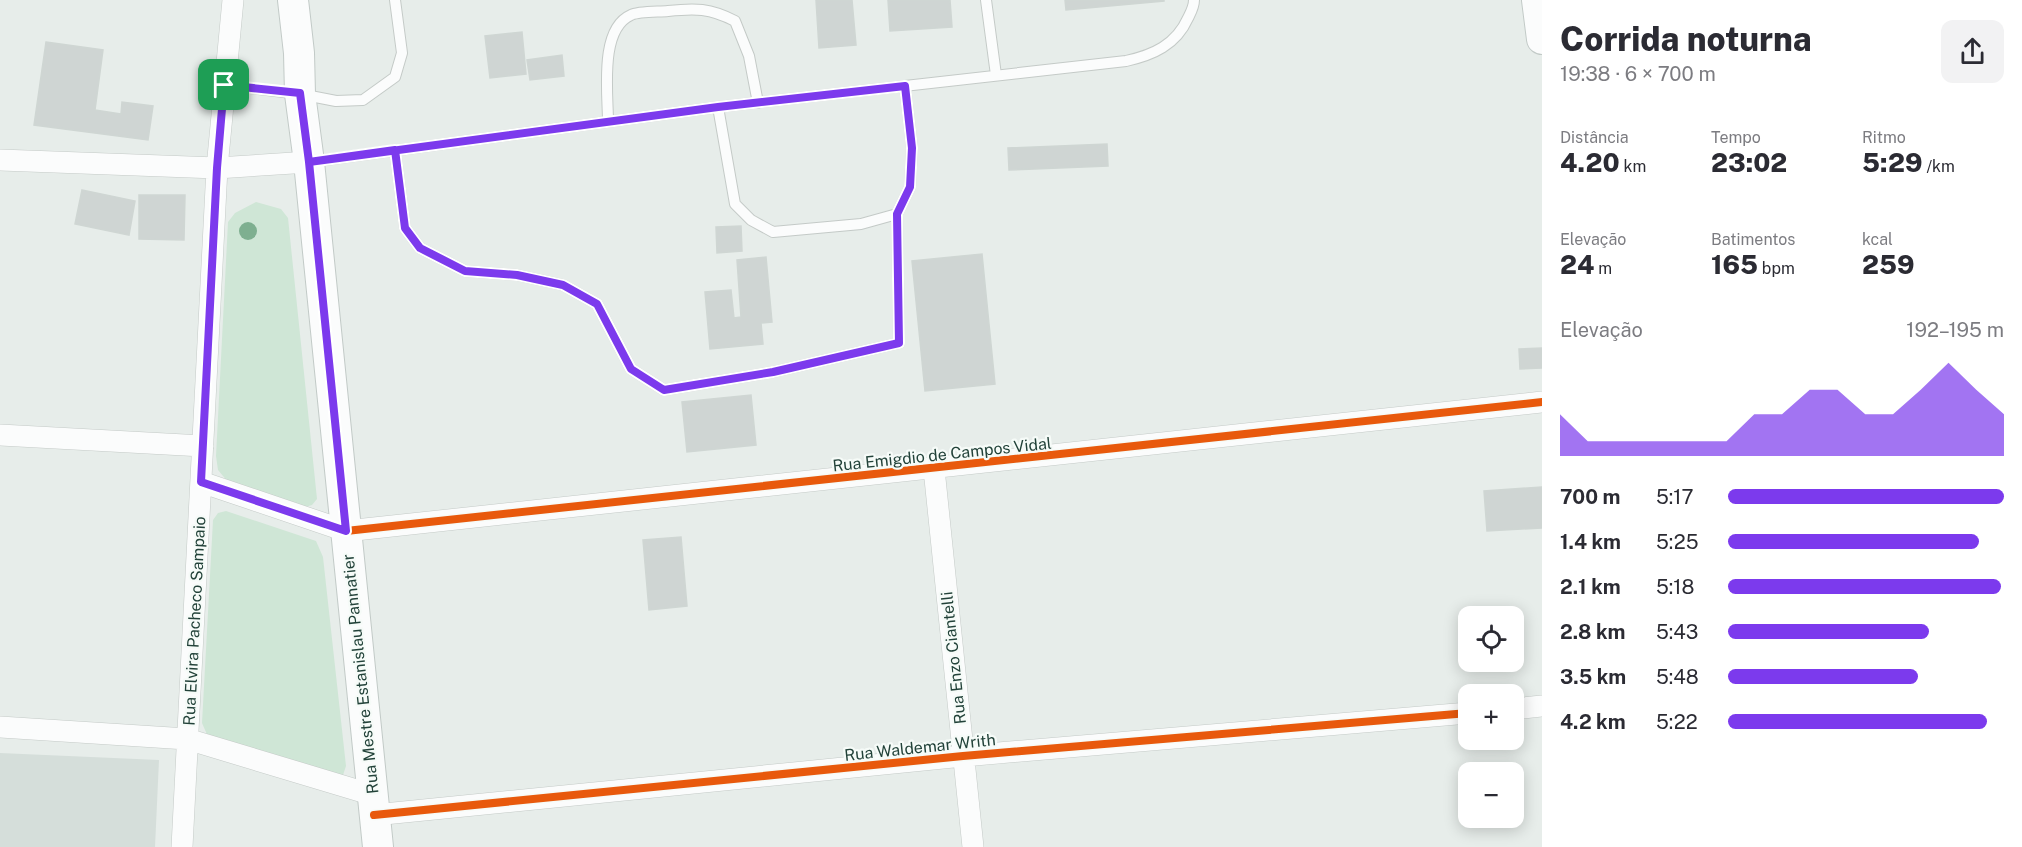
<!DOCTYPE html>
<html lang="pt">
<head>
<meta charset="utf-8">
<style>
	:root { --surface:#fff; --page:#f2f2f3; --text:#2b2b33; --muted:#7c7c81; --accent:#7c3aed }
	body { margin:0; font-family:"Public Sans",sans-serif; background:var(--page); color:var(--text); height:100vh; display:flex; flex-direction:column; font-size:22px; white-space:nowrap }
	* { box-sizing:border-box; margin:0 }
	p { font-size:20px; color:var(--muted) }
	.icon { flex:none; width:33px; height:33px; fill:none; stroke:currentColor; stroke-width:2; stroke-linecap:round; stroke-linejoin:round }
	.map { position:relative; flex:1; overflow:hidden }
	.details { display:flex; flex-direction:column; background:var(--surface); width:480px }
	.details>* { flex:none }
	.controls { position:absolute; left:1458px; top:606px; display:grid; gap:12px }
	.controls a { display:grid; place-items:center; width:66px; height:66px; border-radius:12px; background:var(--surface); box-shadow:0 3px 15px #0003; font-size:30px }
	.pin { position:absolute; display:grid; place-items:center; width:51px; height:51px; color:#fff; margin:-26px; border-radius:12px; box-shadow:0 3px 9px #0006 }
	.round { display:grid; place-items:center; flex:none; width:63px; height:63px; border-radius:12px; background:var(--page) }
	.summary { display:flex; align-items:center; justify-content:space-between; height:102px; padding:0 18px }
	h1 { font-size:33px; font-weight:800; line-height:45px }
	.metrics { display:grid; grid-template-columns:repeat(3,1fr); gap:9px; height:102px; padding:6px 18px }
	.metrics div { display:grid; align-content:center }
	.metrics b { font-size:26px; font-weight:800 }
	.metrics small { font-size:16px; font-weight:400 }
	.metrics p { font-size:16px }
	.chart { height:168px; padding:12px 18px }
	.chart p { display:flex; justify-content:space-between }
	.chart svg { width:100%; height:108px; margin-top:6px; fill:var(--accent); opacity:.7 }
	ul { padding:0 18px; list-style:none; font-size:20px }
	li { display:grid; grid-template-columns:96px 72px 1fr; align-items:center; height:45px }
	li i { height:15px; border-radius:8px; background:var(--accent) }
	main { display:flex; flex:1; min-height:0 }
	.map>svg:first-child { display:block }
	.built { fill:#d5deda }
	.green { fill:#cfe6d6 }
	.building { fill:#cfd5d3; stroke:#cfd6d3; stroke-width:1.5 }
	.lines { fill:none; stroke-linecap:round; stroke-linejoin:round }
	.lane-casing { stroke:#c4cac7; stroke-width:12 }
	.street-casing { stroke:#c4cac7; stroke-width:22 }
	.secondary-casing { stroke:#c2cac7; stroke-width:32 }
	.lane { stroke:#fbfcfc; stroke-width:10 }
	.street { stroke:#fbfcfc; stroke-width:21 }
	.secondary { stroke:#fbfcfc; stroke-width:30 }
	.cycleway-casing { stroke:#f6fbf8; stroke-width:11 }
	.cycleway { stroke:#e8590c; stroke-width:8 }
	.tree { fill:#7eaf90 }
	.route-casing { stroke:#fff; stroke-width:12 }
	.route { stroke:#7c3aed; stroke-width:8 }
	.labels { text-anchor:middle; stroke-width:4.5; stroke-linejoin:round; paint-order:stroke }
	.street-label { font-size:16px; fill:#224239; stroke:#f6fbf8 }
</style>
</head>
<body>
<main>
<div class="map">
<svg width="1542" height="847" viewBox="0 0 1542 847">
	<rect width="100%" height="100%" fill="#e7edea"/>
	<path class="built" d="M0,753L159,760L155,847H0Z"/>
	<path class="green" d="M256,202L281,209L288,218L317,499L312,505L302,508L228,482L218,470L216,456L228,222L235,213Z
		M226,511L316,541L323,557L346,766L342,778L209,739L202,723L213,520L218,513Z"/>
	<path class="building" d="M816,0H852L856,45L819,48Z
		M888,0H950L952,27L890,31Z
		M1065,0H1164V1L1066,10Z
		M522,32L526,74L490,78L485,36Z
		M46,42L103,50L95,110L121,114L122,102L153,106L148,140L34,125Z
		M562,55L564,76L530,80L527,60Z
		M1107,144L1108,166L1009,170L1008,148Z
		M82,190L135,201L129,235L75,224Z
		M139,195H185L184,240L139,239Z
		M741,226L742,251L717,253L716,227Z
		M982,254L995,384L925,391L912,261Z
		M766,257L772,322L761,323L763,344L710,349L705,292L731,290L734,318L741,317L737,260Z
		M1542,348V368L1520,369L1519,349Z
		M751,395L756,445L687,452L682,402Z
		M1542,487V528L1487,531L1484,491Z
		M681,537L687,606L649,610L643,540Z"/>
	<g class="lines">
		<defs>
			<path id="lane" d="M986,0L996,75
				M224,85L300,94L336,101L363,100L395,77L402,53L395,0
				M718,107L735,204L751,220L773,232L861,224L897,214L910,187L912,148L905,86
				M608,122C608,93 599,29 631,15C639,11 659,12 668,11C695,8 710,8 735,21L749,56L758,103
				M395,150L405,228L420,248L465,271L517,275L563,285L597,304L631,369L664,390L773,372L899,343L897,214
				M310,162L718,107L1126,61C1153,55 1176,45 1188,18C1191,12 1194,7 1194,0"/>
			<path id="street" d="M0,160L217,168L309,162
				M0,435L203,446
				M934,469L973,847
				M201,482L346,531L1542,402
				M1514,709L1542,706
				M0,727L187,739L373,795
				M374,815L963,756L1468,713
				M182,847L217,168L233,0"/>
			<path id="secondary" d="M293,0L299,53L300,94L309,162L378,847
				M1537,0L1542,39"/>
		</defs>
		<use href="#lane" class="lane-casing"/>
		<use href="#street" class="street-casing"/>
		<use href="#secondary" class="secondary-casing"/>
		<use href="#lane" class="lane"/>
		<use href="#street" class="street"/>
		<use href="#secondary" class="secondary"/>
		<defs>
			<path id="cycleway" d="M201,482L346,531L1542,402
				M374,815L963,756L1468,713"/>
		</defs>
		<use href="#cycleway" class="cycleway-casing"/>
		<use href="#cycleway" class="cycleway"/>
	</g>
	<circle class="tree" cx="248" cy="231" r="9"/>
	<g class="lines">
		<defs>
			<path id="route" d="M224,85L217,168L201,482L346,531L309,162L339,158L718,107L905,86L912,148L910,187L897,214L899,343L773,372L664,390L631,369L597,304L563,285L517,275L465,271L420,248L405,228L395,150L309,162L300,93L224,85"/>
		</defs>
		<use href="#route" class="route-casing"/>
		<use href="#route" class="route"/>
	</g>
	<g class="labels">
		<g class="street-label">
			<text transform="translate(942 454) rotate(-6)" y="6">Rua Emigdio de Campos Vidal</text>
			<text transform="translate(194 621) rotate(-87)" y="6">Rua Elvira Pacheco Sampaio</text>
			<text transform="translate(953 658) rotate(-96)" y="6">Rua Enzo Ciantelli</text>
			<text transform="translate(360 674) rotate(-96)" y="6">Rua Mestre Estanislau Pannatier</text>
			<text transform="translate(920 747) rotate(-6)" y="6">Rua Waldemar Writh</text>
		</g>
	</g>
</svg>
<div class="controls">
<a><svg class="icon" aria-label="locate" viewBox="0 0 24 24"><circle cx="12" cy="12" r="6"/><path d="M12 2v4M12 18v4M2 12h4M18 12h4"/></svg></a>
<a>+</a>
<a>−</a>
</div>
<div class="pin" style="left:224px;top:85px;background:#1e9e55"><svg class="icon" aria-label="arrive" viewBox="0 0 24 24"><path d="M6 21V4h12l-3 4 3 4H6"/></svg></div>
</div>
<section class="details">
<div class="summary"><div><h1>Corrida noturna</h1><p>19:38 · 6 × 700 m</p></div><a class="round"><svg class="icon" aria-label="share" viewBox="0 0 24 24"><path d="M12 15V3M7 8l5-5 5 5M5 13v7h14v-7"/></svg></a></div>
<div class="metrics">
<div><p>Distância</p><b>4.20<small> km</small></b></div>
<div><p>Tempo</p><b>23:02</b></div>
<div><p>Ritmo</p><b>5:29<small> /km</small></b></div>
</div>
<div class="metrics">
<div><p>Elevação</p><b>24<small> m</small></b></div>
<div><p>Batimentos</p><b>165<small> bpm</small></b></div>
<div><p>kcal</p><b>259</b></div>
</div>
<div class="chart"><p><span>Elevação</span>192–195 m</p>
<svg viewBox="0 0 160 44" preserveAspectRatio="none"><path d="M0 44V27L10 38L20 38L30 38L40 38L50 38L60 38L70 27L80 27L90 17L100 17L110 27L120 27L130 17L140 6L150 17L160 27V44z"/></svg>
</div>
<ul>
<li><b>700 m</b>5:17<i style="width:100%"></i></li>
<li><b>1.4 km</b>5:25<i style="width:91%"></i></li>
<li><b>2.1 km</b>5:18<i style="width:99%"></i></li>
<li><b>2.8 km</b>5:43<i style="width:73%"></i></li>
<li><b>3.5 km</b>5:48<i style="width:69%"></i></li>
<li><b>4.2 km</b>5:22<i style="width:94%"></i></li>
</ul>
</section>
</main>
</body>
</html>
